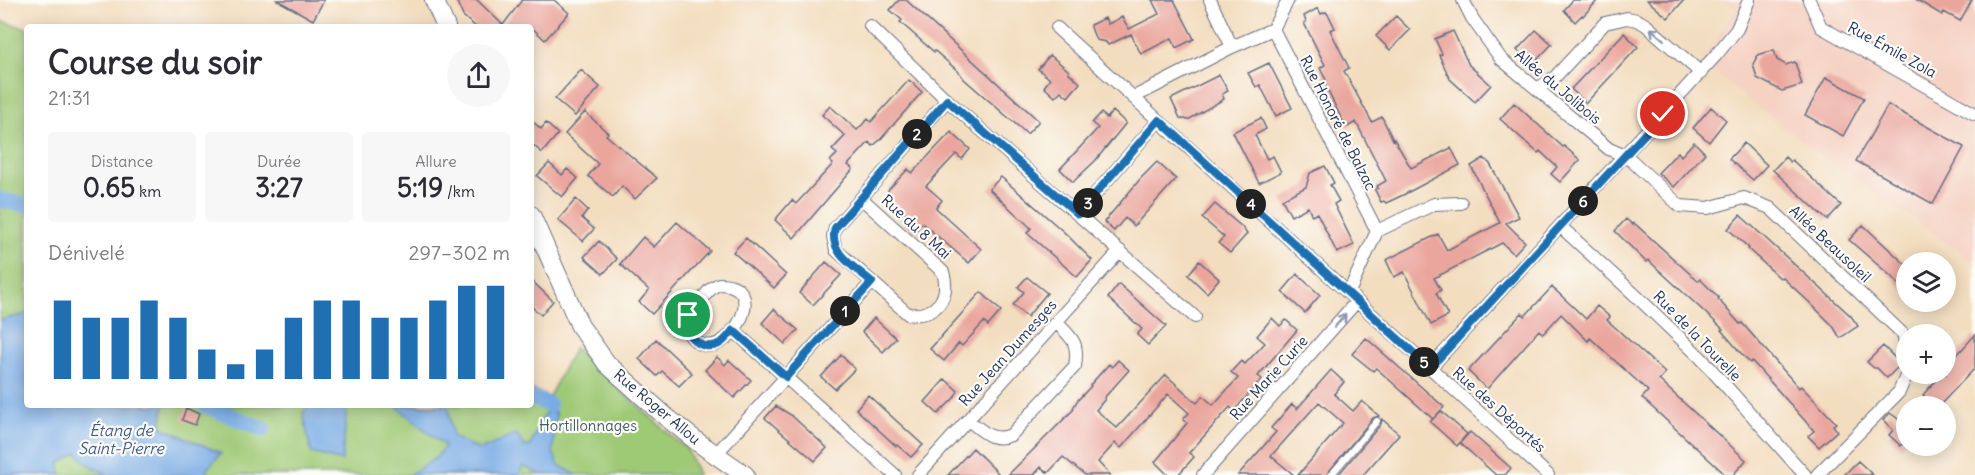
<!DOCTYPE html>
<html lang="fr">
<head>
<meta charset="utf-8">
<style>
	:root { --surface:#fff; --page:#f7f7f7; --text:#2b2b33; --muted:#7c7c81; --accent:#1f6fb2 }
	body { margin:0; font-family:Delius,sans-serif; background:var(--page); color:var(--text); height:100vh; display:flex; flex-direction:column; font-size:22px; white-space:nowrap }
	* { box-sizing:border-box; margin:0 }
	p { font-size:20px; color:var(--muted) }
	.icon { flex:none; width:33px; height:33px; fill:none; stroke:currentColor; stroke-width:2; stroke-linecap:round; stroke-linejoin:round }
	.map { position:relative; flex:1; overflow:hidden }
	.details { position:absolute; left:24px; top:24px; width:510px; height:384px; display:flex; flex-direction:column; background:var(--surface); border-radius:6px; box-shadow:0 3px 15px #0003 }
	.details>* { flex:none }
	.buttons { position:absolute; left:1896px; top:252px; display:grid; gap:12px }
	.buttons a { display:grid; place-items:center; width:60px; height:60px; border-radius:50%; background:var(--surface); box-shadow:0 3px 15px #0003; font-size:30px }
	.pin { position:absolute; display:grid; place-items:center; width:51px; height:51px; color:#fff; margin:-26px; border:3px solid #fff; border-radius:50%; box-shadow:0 2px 6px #0007 }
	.km { position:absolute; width:30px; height:30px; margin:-15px; border-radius:50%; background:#222; color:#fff; font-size:16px; line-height:30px; text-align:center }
	.round { display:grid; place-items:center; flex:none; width:63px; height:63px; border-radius:32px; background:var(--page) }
	.head { display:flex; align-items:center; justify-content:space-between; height:102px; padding:0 24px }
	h1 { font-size:33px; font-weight:800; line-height:45px }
	.metrics { display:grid; grid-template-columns:repeat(3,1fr); gap:9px; height:102px; padding:6px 24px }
	.metrics div { display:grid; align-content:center; border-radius:6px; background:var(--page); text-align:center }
	.metrics b { font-size:26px; font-weight:800 }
	.metrics small { font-size:16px; font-weight:400 }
	.metrics p { font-size:16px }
	.chart { height:168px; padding:12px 24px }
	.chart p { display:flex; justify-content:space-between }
	.chart svg { width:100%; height:108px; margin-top:6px; stroke:var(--accent); stroke-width:6 }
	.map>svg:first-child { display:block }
	.built { fill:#f5d2c2 }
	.green { fill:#9ec975; stroke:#5c7c6a; stroke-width:1.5 }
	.water { fill:#79ace5; stroke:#4a6ea2; stroke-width:1.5 }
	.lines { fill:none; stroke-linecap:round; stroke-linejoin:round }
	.canal { stroke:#79ace5; stroke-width:16 }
	.building { fill:#eaa69d }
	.lane-casing { stroke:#676c80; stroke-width:8 }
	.street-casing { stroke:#676c80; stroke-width:14 }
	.secondary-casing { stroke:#676c80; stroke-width:20 }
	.lane { stroke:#fff; stroke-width:6 }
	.street { stroke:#fff; stroke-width:12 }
	.secondary { stroke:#fff; stroke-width:18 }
	.oneway { stroke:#8d97ae }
	.route-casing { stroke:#fff; stroke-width:12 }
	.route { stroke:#1f6fb2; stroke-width:8 }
	.labels { text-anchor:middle; stroke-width:4.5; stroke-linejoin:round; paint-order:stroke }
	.street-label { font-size:15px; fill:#1b2f5e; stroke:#fdfcf7 }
	.park-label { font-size:15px; fill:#425d65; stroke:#fdfcf7 }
	.water-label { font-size:16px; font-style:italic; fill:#3c5b8d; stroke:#fdfcf7 }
</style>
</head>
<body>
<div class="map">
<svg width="1975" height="475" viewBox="0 0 1975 475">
	<rect width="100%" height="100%" fill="#fdfcf7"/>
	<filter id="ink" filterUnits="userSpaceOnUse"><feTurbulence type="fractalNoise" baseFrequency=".0167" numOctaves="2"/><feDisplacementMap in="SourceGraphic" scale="12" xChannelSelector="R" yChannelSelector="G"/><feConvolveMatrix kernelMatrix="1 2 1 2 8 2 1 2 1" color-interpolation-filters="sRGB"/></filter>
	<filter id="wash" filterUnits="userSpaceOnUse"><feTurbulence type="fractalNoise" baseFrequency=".008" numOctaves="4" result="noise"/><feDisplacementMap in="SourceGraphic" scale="24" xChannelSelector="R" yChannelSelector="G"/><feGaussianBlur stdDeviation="1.35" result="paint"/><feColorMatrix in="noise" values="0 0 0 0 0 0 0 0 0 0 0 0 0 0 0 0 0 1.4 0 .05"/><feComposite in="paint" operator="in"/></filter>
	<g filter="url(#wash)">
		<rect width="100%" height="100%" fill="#f3ddbf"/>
		<path class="built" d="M1724,0H1975V263L1787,130L1701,62L1737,8Z"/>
		<path class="green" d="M0,21L27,28V405H531V389L549,397L574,348L688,451L698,475H0Z"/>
		<path class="water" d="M27,314V405H164L161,427L221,453L207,469L206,475H107L88,464L77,453L59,464L62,475H0V320Z
			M311,405H365L347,408L342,461L311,453L303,412Z
			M395,405L448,406L453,437L480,450L517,434L524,446H530L549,405L556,414L553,451L558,465L577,475H541L523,466L519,475H409L437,457L445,446Z"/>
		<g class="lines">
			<path class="canal" d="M0,200L27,205
				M531,397L549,405
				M205,405L263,429"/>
		</g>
		<g id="blocks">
			<path class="building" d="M277,0H324L313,20Z
				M456,0H477L503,25L522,0H554L569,13L545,40L531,27H476L463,16Z
				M899,0H906L1039,121L1027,134L964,79L959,72L935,51L934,52L900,22L902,20L890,10Z
				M1152,0H1174L1194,39L1176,48L1172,38L1141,54L1131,34L1108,45L1106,42L1096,40L1090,25L1105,18L1108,24L1122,17L1129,29L1159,14Z
				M1573,0H1598L1583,16L1582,15L1575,22L1564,10Z
				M1647,0H1684L1668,18Z
				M1917,0H1972L1960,21L1944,12L1942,15Z
				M1318,8L1321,14L1326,12L1329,16L1335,28L1330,30L1349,68L1344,71L1372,122L1382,117L1393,140L1394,139L1411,168L1451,148L1460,165L1403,195L1386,203L1384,201L1381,202L1375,190L1378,188L1377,186L1386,181L1356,122L1347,127L1343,122L1326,87L1324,81L1326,80L1320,68L1325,65L1304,23L1306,22L1304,16Z
				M1396,16L1410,30L1390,50L1376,36Z
				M1536,30L1552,44L1532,65L1517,50Z
				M1453,31L1469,65L1491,85L1475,102L1450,79L1439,55L1442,54L1435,39Z
				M1624,33L1638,47L1586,103L1571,89Z
				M1774,50L1777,60L1786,65L1795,62L1802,85L1782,91L1757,78L1753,64L1758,55Z
				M1050,55L1069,71L1068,72L1080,83L1068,97L1061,91L1055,97L1044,87L1050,79L1038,69Z
				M1269,63L1292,108L1276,116L1260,85L1256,87L1248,73Z
				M581,70L600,87L575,116L555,99Z
				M1219,75L1228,91L1222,94L1224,99L1188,120L1180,118L1171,99Z
				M1826,77L1864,98L1843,136L1805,115Z
				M909,80L922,92L880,140L873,146L869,142L848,165L853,169L794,238L775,220L792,200L796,204L833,164L830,161L837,154L832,150L845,136L822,115L830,106L857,130L868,119L871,122Z
				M1514,103L1563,147L1564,146L1580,160L1560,182L1551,174L1557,167L1540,151L1538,153L1500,119Z
				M1888,105L1964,147L1933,204L1856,161Z
				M1711,107L1726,120L1709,142L1693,128Z
				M1113,111L1126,123L1095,161L1073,182L1060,169L1098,128L1092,123L1101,113L1107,118Z
				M585,112L608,133L606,135L657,178L635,199L622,186L613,197L588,176L598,164L565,134Z
				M1261,118L1266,129L1255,135L1267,159L1273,156L1281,172L1259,183L1233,132Z
				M531,120L541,129L546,123L558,134L542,153L531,143Z
				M951,132L970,149L962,159L956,154L926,186L942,200L936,208L981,249L969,263L922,223L915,232L906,224L911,218L889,198L888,190L908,169L912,173Z
				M1694,142L1705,153L1674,187L1658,173L1678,152L1681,156Z
				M1744,143L1767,165L1753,180L1729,159Z
				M1785,157L1790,162L1792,160L1841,205L1827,220L1773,170Z
				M1484,158L1490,164L1519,217L1506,223L1525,242L1514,254L1502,243L1434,278L1441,290L1436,293L1448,316L1431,325L1404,272L1394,277L1386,260L1438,234L1447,250L1500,223L1471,166Z
				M1157,162L1176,179L1134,226L1125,218L1114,231L1104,222L1141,178Z
				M549,163L562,175L567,169L578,178L562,197L537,176Z
				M1325,166L1334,183L1330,185L1339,201L1334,204L1354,245L1337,253L1317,213L1312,216L1308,207L1291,216L1282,199L1306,187L1310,173Z
				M1001,177L1064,232L1092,260L1077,277L1027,233L1031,228L989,189Z
				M576,199L588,210L582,218L594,229L583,241L558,220Z
				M1215,204L1242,227L1247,234L1230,253L1218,243L1224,237L1202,218Z
				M1740,215L1851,316L1858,326L1840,338L1833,326L1809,302L1782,277L1780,278L1748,249L1749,248L1728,229Z
				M1626,219L1633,225L1634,223L1698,281L1700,279L1719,298L1718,299L1740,324L1742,323L1799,388L1801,386L1836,423L1833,425L1837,431L1819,447L1808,436L1814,431L1752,361L1750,363L1740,352L1721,330L1723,329L1648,260L1646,262L1615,231Z
				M677,222L710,251L652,314L639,302L649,290L620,264L643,237L654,247Z
				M1863,225L1906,265V292L1892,277L1849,240Z
				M746,238L786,275L774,288L733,252Z
				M599,241L617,259L603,274L584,257Z
				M1199,261L1219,279L1207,293L1188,275Z
				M826,262L841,275L813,305L799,293Z
				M1297,274L1320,295L1305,313L1282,292Z
				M1027,277L1047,293L1027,317L1013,305L1024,292L1018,287Z
				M531,280L553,301L541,315L531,306Z
				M1119,284L1166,326L1148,345L1137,335L1142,329L1108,298Z
				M1552,287L1586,319L1597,306L1610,317L1607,320L1665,373L1659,380L1746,460L1733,475H1726L1642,398L1648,391L1590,338L1588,341L1561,314L1543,334L1539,330L1487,389L1468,371L1522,313L1525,316Z
				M981,292L1001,311L988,326L984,322L962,346L959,343L944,361L930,349Z
				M774,309L798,330L785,344L762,323Z
				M874,318L896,338L883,352L862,332Z
				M1272,318L1280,326L1286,320L1297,330L1258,376L1262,379L1234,411L1230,407L1189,453L1194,457L1178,475H1168L1155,462L1187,423L1183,419L1189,413L1168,394L1121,448L1115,443L1098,462L1110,475H1085L1063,457L1048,473L1041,467L1034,475H1008L1074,409L1073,408L1077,401L1091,386L1090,385L1109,364L1112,367L1118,360L1129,370L1104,398L1105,399L1096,410L1117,428L1166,375L1197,403L1203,396L1213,405L1238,378L1231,372L1241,361L1245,364L1265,343L1257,336Z
				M1975,335V368L1939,406H1935L1923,395L1941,374H1946V367Z
				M1366,338L1444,407L1433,419L1376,368L1373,371L1352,354Z
				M656,339L692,373L679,386L662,371L657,376L639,359Z
				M1883,346L1901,364L1887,378L1877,368H1874L1867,362Z
				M841,355L855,369L835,389L821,377Z
				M717,357L725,365L729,360L751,380L734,398L705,370Z
				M1331,370L1344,382L1334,394L1353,411L1362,401L1379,416L1373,418L1326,475H1298L1343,423L1319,402L1271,456L1294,475H1238L1276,432L1271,428L1292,404L1297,409Z
				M945,379L958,391L954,398L938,414L925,402Z
				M868,395L923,445L911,457L897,445L896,446L856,409Z
				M776,406L791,415L827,448L815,461L765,418Z
				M186,408L199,414L195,425L182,420Z
				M1441,411L1467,434L1457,446L1430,422Z
				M1890,413L1901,421L1906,415V443L1905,441L1901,446L1889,435L1893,430L1883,420Z
				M1382,419L1399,434L1363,475H1338L1381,424Z
				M1470,432L1511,468L1505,475H1496L1460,443Z
				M973,448L1000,475H948Z
				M1858,461L1873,475H1844Z"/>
		</g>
	</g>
	<g filter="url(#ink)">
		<use href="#blocks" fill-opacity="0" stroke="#676c80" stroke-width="1.5"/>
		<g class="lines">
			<defs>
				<path id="lane" d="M1331,475L1377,421"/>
				<path id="street" d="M1210,0L1232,47
					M1463,0L1472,18L1501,59L1609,149L1625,156L1632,161L1680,206L1708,208L1744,198L1770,208L1903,334L1906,347
					M1809,0L1821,27L1975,114
					M870,26L947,100L1195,317
					M1057,28L1548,475
					M1273,29L1377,231L1349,292
					M1273,29L1288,0
					M1537,89L1555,77L1605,23L1627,18L1637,20L1646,25L1701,73
					M1134,97L1232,47L1273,29
					M861,198L943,272C951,299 935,317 908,314L836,250L833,236L835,228L947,100
					M1078,214L1159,120
					M1560,226L1634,294L1701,358L1805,475
					M1377,231L1434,204L1461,203
					M719,284C771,284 732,353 704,345C692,342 683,329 688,317C690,310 697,304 702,299C708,292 711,287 719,284Z
					M733,330L895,475
					M1430,368L1717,54L1737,29L1749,0
					M968,420C983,431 992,443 1011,435L1075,366C1079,342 1072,338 1056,322
					M716,454L872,282
					M918,475L1120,251
					M1203,475L1357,301
					M1817,475L1899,392L1907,374"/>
				<path id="secondary" d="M434,0L446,27
					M531,215L580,326L607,364L665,416L699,443L745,475"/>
			</defs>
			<use href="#lane" class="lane-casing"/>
			<use href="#street" class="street-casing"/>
			<use href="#secondary" class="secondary-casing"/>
			<use href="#lane" class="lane"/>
			<use href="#street" class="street"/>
			<use href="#secondary" class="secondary"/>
		</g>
		<defs><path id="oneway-shaft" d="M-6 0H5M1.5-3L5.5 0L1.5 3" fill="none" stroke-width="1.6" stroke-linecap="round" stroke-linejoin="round" transform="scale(1.5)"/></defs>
		<g class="oneway">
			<use href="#oneway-shaft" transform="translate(1657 34) rotate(-139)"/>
			<use href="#oneway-shaft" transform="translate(1340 321) rotate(-49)"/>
		</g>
	</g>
	<g class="lines" filter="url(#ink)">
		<defs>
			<path id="route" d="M688,315C683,333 699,353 719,344C725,341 729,335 733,330L786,377L872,282C855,267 828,253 835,228L947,100L1078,214L1159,120L1430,368L1663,114"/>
		</defs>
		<use href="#route" class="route-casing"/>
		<use href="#route" class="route"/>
	</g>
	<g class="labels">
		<g class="street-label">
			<text transform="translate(1892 50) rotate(29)" y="5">Rue Émile Zola</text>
			<text transform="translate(1558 87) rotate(40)" y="5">Allée du Jolibois</text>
			<text transform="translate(1338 123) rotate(63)" y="5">Rue Honoré de Balzac</text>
			<text transform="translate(916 227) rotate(42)" y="5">Rue du 8 Mai</text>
			<text transform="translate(1830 244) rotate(43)" y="5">Allée Beausoleil</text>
			<text transform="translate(1697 336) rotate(46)" y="5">Rue de la Tourelle</text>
			<text transform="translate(1008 353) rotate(-48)" y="5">Rue Jean Dumesges</text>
			<text transform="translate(1269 378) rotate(-48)" y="5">Rue Marie Curie</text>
			<text transform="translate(657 407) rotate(40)" y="5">Rue Roger Allou</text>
			<text transform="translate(1499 410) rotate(42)" y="5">Rue des Déportés</text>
		</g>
		<g class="park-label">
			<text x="588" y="431">Hortillonnages</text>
		</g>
		<g class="water-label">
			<text x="121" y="436">Étang de<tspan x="121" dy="18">Saint-Pierre</tspan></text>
		</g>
	</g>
</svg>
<div class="buttons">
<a><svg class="icon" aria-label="layers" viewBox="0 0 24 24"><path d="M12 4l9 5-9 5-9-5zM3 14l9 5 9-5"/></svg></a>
<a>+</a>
<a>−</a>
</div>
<div class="pin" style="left:688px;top:315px;background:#1e9e55"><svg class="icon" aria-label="arrive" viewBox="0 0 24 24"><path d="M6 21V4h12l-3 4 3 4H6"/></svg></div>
<div class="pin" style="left:1663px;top:114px;background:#d93025"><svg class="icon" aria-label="check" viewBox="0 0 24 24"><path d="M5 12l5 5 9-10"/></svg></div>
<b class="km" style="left:845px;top:311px">1</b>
<b class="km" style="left:917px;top:134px">2</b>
<b class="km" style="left:1088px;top:203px">3</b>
<b class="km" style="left:1251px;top:204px">4</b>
<b class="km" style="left:1424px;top:362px">5</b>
<b class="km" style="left:1583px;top:201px">6</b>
<section class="details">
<div class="head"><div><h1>Course du soir</h1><p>21:31</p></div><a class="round"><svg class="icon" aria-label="share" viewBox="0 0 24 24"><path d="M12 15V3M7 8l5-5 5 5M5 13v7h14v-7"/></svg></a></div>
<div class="metrics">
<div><p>Distance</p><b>0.65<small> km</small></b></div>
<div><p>Durée</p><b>3:27</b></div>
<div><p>Allure</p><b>5:19<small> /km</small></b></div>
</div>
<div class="chart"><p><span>Dénivelé</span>297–302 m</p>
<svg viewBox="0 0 160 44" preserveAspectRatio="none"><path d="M5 44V12M15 44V19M25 44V19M35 44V12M45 44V19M55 44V32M65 44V38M75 44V32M85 44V19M95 44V12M105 44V12M115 44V19M125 44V19M135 44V12M145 44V6M155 44V6"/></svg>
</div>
</section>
</div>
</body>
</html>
